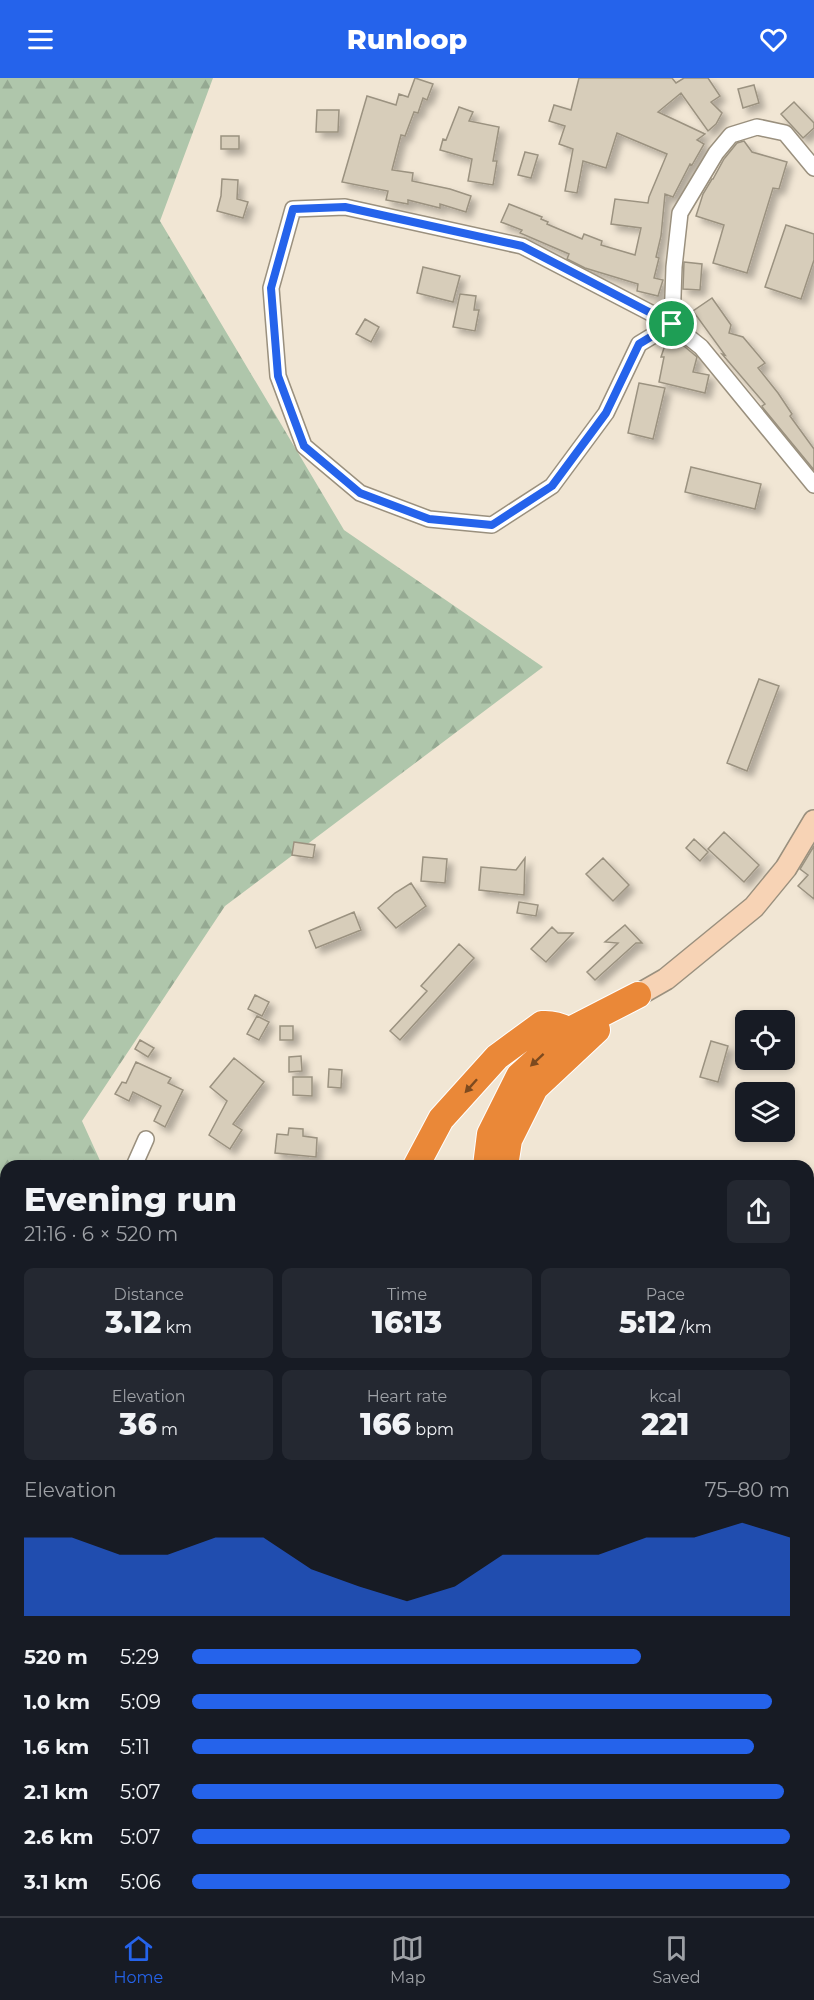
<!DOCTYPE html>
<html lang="en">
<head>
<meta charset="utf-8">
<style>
	:root { --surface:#171b24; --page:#242831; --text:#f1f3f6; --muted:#9ea1a6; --line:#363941; --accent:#2563eb }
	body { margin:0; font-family:Montserrat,sans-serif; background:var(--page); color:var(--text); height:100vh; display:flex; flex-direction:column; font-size:22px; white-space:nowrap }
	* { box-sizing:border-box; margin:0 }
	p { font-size:20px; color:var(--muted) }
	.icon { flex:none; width:33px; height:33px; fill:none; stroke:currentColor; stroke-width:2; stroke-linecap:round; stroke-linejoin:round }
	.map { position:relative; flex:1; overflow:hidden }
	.details { position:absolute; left:0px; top:1082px; width:814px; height:758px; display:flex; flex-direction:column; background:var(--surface); border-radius:18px 18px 0 0; box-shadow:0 3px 9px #0003 }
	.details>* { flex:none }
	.buttons { position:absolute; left:735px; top:932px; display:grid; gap:12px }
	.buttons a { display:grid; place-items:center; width:60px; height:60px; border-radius:9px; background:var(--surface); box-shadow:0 3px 9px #0003; font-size:30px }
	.pin { position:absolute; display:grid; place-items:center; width:51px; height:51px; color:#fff; margin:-26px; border:3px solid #fff; border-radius:50%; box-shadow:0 2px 6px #0007 }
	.round { display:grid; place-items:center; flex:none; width:63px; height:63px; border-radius:9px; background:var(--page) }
	.head { display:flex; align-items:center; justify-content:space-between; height:102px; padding:0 24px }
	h1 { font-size:33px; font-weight:800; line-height:45px }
	.figures { display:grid; grid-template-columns:repeat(3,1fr); gap:9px; height:102px; padding:6px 24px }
	.figures div { display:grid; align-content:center; border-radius:9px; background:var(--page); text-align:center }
	.figures b { font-size:30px; font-weight:800 }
	.figures small { font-size:16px; font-weight:400 }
	.figures p { font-size:16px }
	.chart { height:168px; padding:12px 24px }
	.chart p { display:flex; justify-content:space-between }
	.chart svg { width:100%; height:108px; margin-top:6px; fill:var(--accent); opacity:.7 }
	ul { padding:0 24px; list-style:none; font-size:20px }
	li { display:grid; grid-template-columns:96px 72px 1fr; align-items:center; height:45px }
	li i { height:15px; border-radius:8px; background:var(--accent) }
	header { display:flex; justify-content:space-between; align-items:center; height:78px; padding:0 24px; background:var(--accent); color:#fff; font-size:27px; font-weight:800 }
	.dock { display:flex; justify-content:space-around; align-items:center; height:84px; border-top:2px solid var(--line); background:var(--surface); font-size:16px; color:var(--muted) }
	.dock a { display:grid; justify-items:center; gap:3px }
	.dock .selected { color:var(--accent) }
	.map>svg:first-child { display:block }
	.forest { fill:url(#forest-firs) }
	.park { fill:url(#park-tufts) }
	.building { fill:#d7cdba; stroke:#9b9280; stroke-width:1.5; filter:url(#shadow) }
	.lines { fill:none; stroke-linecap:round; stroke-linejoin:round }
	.minor-casing { stroke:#9a907e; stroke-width:18 }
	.secondary-casing { stroke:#9a907e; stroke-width:24 }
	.trunk-casing { stroke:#fff; stroke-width:28 }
	.minor { stroke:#fff; stroke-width:15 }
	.secondary { stroke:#f7d3b5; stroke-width:21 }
	.trunk { stroke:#ea8838; stroke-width:26 }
	.oneway { fill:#7c4a1f }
	.route-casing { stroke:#fff; stroke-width:12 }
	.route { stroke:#2563eb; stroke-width:8 }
</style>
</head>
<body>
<header><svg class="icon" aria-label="menu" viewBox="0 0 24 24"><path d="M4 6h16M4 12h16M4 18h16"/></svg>Runloop<svg class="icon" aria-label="heart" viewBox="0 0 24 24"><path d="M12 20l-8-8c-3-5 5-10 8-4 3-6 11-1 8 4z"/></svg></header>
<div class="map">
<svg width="814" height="1838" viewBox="0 0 814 1838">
	<defs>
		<pattern id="forest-firs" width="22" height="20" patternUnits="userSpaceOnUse" patternTransform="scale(1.5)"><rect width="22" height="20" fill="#afc6ab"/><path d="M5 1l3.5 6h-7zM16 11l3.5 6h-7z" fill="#95a992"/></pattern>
		<pattern id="park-tufts" width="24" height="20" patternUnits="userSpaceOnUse" patternTransform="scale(1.5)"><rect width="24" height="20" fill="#afc6ab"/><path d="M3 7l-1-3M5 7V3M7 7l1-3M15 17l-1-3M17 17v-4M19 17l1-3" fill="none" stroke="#95a992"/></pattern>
		<filter id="shadow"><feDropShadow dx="5.5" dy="5.5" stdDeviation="3" flood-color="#0004"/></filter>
	</defs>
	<rect width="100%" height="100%" fill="#f1e6d4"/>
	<path class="forest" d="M0,0H213L160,143L344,452L543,589L225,828L82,1043L102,1087L6,1088V1833H57L59,1838H0Z"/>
	<path class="park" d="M351,1833H542V1838H353Z"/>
	<path class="building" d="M415,0L433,6L427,22L423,20L418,35L414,34L405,58L401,57L392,92L413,95L412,103L450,111L471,118L466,134L440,126V130L408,122V126L386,122L388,113L342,104L367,18L396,27L399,16L408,19Z
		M579,0H672L676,5L684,0H708L720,18L711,24L722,35L716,46L708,53L681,15L658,34L705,56L697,62L704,66L692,87L690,86L673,119L665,116L661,158L656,179L659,180L654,200L663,202L658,218L637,213L638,206L585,190L567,181L569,176L520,155L522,152L501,144L509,126L542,139L541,141L548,144L547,146L582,161L584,156L602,163L601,167L635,177L641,150L611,146L615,121L648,125L649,119L667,76L617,55L606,90L583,83L577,115L565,113L573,71L559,66L565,48L549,43L554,27L571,32Z
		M754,7L759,25L743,30L738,11Z
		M794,24L814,45V50L803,60L781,36Z
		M459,29L473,34L469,43L499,49L493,83H497L493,107L468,103L472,81L440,72L443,61L446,62Z
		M317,32H339L338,54H316Z
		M221,58H239V71H221Z
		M744,63L752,74L787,84L779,111L773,110L747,195L713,185L724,147L696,138L703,116L712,101H713L724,81L737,65Z
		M525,74L538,77L531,100L518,97Z
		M222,101L238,102L237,121L248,124L243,140L217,133L221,118Z
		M786,147L814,156V182L801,221L765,209Z
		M684,184L702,186L700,212L683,211Z
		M423,189L460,198L453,224L417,215Z
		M460,216L476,218L474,232H479L475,253L453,249Z
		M712,220L731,247L729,255L743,259L765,285L758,290L778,315L792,336L790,338L814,371V392L763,330L762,328L765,326L722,276L725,277L693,233Z
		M365,241L379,249L371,264L356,256Z
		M667,261L679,264L697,279L693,294L709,297L705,315L659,304L664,279H661Z
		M639,305L665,310L653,361L628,355Z
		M691,389L761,406L755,431L685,414Z
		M759,601L779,608L747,693L727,685Z
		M724,754L759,787L744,804L708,771Z
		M694,761L708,774L700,783L686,770Z
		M294,764L315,767L313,780L292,777Z
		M814,768V821L798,808L808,797L800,791Z
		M423,779L447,781L445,805L421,803Z
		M525,780L524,817L479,812L481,789L516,792Z
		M603,780L629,807L613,823L586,796Z
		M411,805L426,828L396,850L378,830L395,815Z
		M519,824L538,827L536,838L517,835Z
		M354,834L361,852L316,870L309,853Z
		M625,847L642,865H636L595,902L587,894L618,865L605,864Z
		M552,849L558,855H573L546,884L531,871Z
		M459,866L474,880L400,962L390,953L427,913L421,908Z
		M255,917L269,924L262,938L248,931Z
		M257,938L269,944L259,962L247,956Z
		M280,948H293V962H280Z
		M140,962L154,970L148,979L135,971Z
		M711,963L728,968L718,1004L700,999Z
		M301,978L302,993L289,994V979Z
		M234,980L264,1004L233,1046L242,1052L230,1071L209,1057L227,1023L210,1009Z
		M136,984L171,1000L168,1005L183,1012L165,1049L154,1043L161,1028L133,1014L129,1023L115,1016L122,1004L126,1005Z
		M329,991L342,992L341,1010L328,1009Z
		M293,999H312V1018L293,1017Z
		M289,1050L303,1051V1058L317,1060L316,1079L275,1075L277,1056L288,1057Z"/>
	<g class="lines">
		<defs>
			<path id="minor" d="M672,246L639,266L606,335L552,408L492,447L429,441L360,415L304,368L278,298L271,210L293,131L345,129L522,168L672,246L701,269L814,407
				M672,246L674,189L680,135L716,75L731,57L757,49L785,55L814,90
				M134,1088L146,1061
				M808,1313L814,1312
				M808,1721L814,1710
				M694,1838V1833"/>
			<path id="secondary" d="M638,917L666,901L754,829L786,790L814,743"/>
			<path id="trunk" d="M416,1088L441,1041L497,979L542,946C556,945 569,951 580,960
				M486,1088L490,1056L519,998L570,952L638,917
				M505,1088L509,1062L535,1010L597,952
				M325,1833L326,1838
				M587,1833V1838
				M70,1838L73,1833
				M129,1838L131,1833
				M568,1838V1833"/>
		</defs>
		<use href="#minor" class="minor-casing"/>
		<use href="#secondary" class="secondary-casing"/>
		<use href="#trunk" class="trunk-casing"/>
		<use href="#minor" class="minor"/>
		<use href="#secondary" class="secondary"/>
		<use href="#trunk" class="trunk"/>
	</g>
	<defs><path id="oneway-solid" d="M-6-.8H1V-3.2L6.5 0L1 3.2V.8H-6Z" transform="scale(1.5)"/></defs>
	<g class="oneway">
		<use href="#oneway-solid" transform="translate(537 982) rotate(137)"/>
		<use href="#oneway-solid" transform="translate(471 1008) rotate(132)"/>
	</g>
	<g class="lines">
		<defs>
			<path id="route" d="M345,129L522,168L672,246L639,266L606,335L552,408L492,447L429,441L360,415L304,368L278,298L271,210L293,131Z"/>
		</defs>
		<use href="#route" class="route-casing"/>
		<use href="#route" class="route"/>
	</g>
</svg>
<div class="buttons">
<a><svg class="icon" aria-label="locate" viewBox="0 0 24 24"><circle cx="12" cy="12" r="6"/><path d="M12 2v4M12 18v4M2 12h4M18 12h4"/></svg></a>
<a><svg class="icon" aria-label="layers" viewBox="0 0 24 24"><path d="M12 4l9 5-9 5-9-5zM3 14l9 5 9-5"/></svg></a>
</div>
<div class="pin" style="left:672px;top:246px;background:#1e9e55"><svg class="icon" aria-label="arrive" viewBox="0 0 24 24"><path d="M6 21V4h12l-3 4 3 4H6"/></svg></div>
<section class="details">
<div class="head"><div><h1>Evening run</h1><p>21:16 · 6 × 520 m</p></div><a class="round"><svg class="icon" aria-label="share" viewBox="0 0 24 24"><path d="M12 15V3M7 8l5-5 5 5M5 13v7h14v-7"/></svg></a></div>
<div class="figures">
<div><p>Distance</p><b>3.12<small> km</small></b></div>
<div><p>Time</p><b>16:13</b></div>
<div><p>Pace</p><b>5:12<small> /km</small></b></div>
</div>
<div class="figures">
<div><p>Elevation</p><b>36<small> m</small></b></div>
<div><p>Heart rate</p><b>166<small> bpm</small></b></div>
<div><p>kcal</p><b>221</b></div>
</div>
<div class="chart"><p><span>Elevation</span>75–80 m</p>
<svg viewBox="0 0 160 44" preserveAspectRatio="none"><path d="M0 44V12L10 12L20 19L30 19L40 12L50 12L60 25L70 32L80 38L90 32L100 19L110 19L120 19L130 12L140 12L150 6L160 12V44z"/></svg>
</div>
<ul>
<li><b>520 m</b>5:29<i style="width:75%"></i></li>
<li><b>1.0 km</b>5:09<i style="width:97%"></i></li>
<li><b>1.6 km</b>5:11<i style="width:94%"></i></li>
<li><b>2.1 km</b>5:07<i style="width:99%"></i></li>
<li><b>2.6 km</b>5:07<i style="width:100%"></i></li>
<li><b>3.1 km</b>5:06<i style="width:100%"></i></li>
</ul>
</section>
</div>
<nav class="dock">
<a class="selected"><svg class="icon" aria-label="home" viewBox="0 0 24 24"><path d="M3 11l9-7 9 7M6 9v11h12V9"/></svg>Home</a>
<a><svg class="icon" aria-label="map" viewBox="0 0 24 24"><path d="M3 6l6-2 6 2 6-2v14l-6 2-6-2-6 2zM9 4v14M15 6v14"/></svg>Map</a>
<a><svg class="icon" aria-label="saved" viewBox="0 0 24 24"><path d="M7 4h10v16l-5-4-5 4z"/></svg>Saved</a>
</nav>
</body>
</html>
